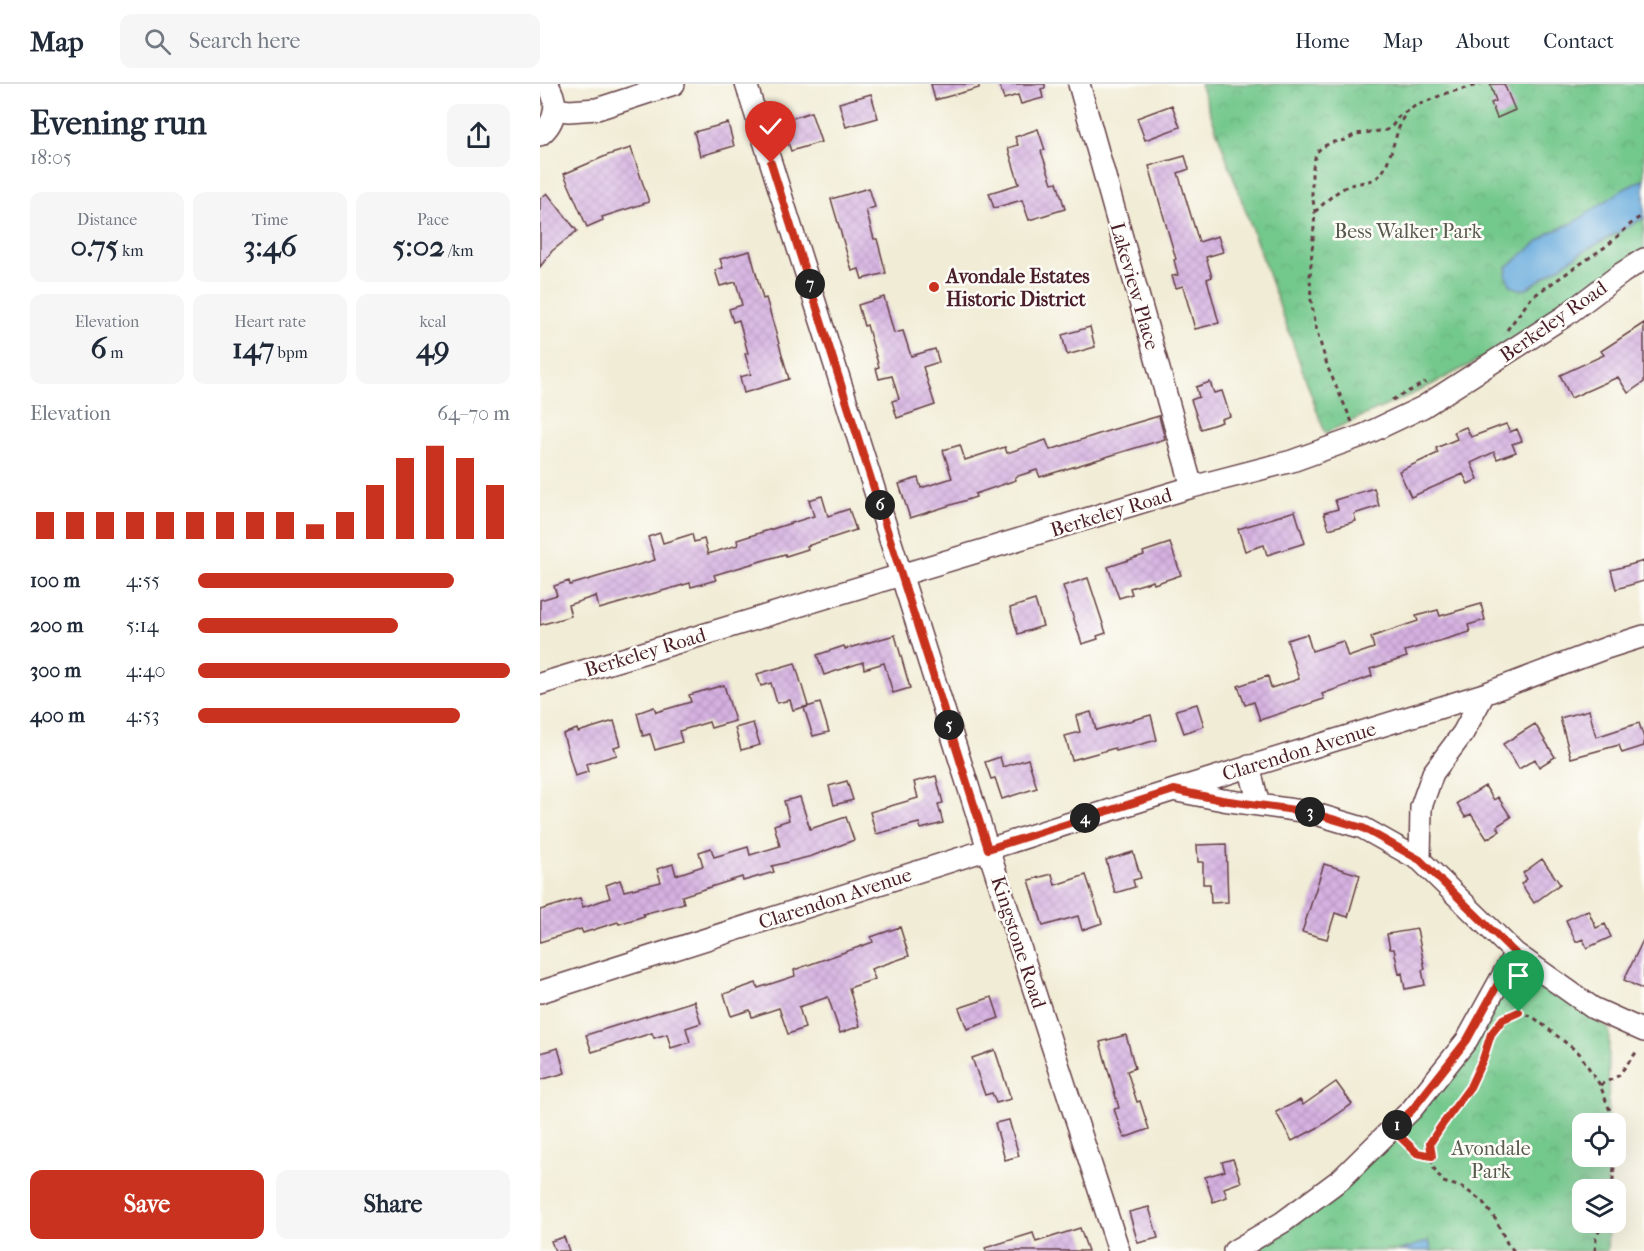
<!DOCTYPE html>
<html lang="en">
<head>
<meta charset="utf-8">
<style>
	:root { --surface:#fff; --page:#f6f6f7; --text:#1f2937; --muted:#747a83; --line:#e0e1e3; --accent:#c8321e }
	body { margin:0; font-family:"IM FELL French Canon",serif; background:var(--page); color:var(--text); height:100vh; display:flex; flex-direction:column; font-size:22px; white-space:nowrap }
	* { box-sizing:border-box; margin:0 }
	p { font-size:20px; color:var(--muted) }
	.icon { flex:none; width:33px; height:33px; fill:none; stroke:currentColor; stroke-width:2; stroke-linecap:round; stroke-linejoin:round }
	.map { position:relative; flex:1; overflow:hidden }
	.details { display:flex; flex-direction:column; background:var(--surface); width:540px }
	.details>* { flex:none }
	.buttons { position:absolute; left:1032px; top:1029px; display:grid; gap:12px }
	.buttons a { display:grid; place-items:center; width:54px; height:54px; border-radius:12px; background:var(--surface); box-shadow:0 6px 24px #0002; font-size:30px }
	.pin { position:absolute; display:grid; place-items:center; width:51px; height:51px; color:#fff; margin:-62px -26px; border-radius:50% 50% 50% 0; rotate:-45deg; box-shadow:0 0 6px #0007 }
	.pin .icon { rotate:45deg }
	.km { position:absolute; width:30px; height:30px; margin:-15px; border-radius:50%; background:#222; color:#fff; font-size:16px; line-height:30px; text-align:center }
	.round { display:grid; place-items:center; flex:none; width:63px; height:63px; border-radius:12px; background:var(--page) }
	.headline { display:flex; align-items:center; justify-content:space-between; height:102px; padding:0 30px }
	h1 { font-size:33px; font-weight:700; line-height:45px }
	.stats { display:grid; grid-template-columns:repeat(3,1fr); gap:9px; height:102px; padding:6px 30px }
	.stats div { display:grid; align-content:center; border-radius:12px; background:var(--page); text-align:center }
	.stats b { font-size:30px; font-weight:700 }
	.stats small { font-size:16px; font-weight:400 }
	.stats p { font-size:16px }
	.chart { height:168px; padding:12px 30px }
	.chart p { display:flex; justify-content:space-between }
	.chart svg { width:100%; height:108px; margin-top:6px; stroke:var(--accent); stroke-width:6 }
	.button { display:flex; gap:12px; margin-top:auto; padding:12px 30px }
	.button a { flex:1; height:69px; border-radius:12px; background:var(--accent); color:#fff; font-size:24px; font-weight:700; line-height:69px; text-align:center }
	.button a+a { background:var(--page); color:var(--text) }
	ul { padding:0 30px; list-style:none; font-size:20px }
	li { display:grid; grid-template-columns:96px 72px 1fr; align-items:center; height:45px }
	li i { height:15px; border-radius:8px; background:var(--accent) }
	header { display:flex; align-items:center; gap:36px; box-sizing:border-box; height:84px; padding:0 30px; background:var(--surface); border-bottom:2px solid var(--line) }
	header strong { font-size:28px }
	nav { display:flex; gap:33px; margin-inline-start:auto; font-size:21px }
	.search { width:420px; height:54px; background:var(--page); display:flex; align-items:center; gap:15px; box-sizing:border-box; padding:0 21px; border-radius:12px; color:var(--muted); font-size:22px }
	main { display:flex; flex:1; min-height:0 }
	.map>svg:first-child { display:block }
	.park { fill:url(#park-crowns); stroke:#5e745c; stroke-width:1.5 }
	.water { fill:#68abdd; stroke:#596584; stroke-width:1.5 }
	.building { fill:url(#building-cross-hatch) }
	.lines { fill:none; stroke-linecap:round; stroke-linejoin:round }
	.minor-casing { stroke:#633e44; stroke-width:24 }
	.path { stroke:#633e44; stroke-width:3; stroke-dasharray:4.5 4.5; stroke-linecap:butt }
	.minor { stroke:#fff; stroke-width:21 }
	.route-casing { stroke:#fff; stroke-width:12 }
	.route { stroke:#c8321e; stroke-width:8 }
	.poi-dot { fill:#c8321e; stroke:#fdfcf7; stroke-width:2 }
	.labels { text-anchor:middle; stroke-width:5; stroke-linejoin:round; paint-order:stroke }
	.park-label { font-size:20px; fill:#585a4d; stroke:#fdfcf7 }
	.poi-label { font-size:20px; font-weight:bold; fill:#4a1f2b; stroke:#fdfcf7; text-anchor:start }
	.street-label { font-size:20px; fill:#4a1f2b; stroke:#fdfcf7 }
</style>
</head>
<body>
<header>
<strong>Map</strong>
<div class="search"><svg class="icon" aria-label="search" viewBox="0 0 24 24"><circle cx="10" cy="10" r="6"/><path d="M15 15l6 6"/></svg>Search here</div>
<nav><a>Home</a><a>Map</a><a>About</a><a>Contact</a></nav>
</header>
<main>
<section class="details">
<div class="headline"><div><h1>Evening run</h1><p>18:05</p></div><a class="round"><svg class="icon" aria-label="share" viewBox="0 0 24 24"><path d="M12 15V3M7 8l5-5 5 5M5 13v7h14v-7"/></svg></a></div>
<div class="stats">
<div><p>Distance</p><b>0.75<small> km</small></b></div>
<div><p>Time</p><b>3:46</b></div>
<div><p>Pace</p><b>5:02<small> /km</small></b></div>
</div>
<div class="stats">
<div><p>Elevation</p><b>6<small> m</small></b></div>
<div><p>Heart rate</p><b>147<small> bpm</small></b></div>
<div><p>kcal</p><b>49</b></div>
</div>
<div class="chart"><p><span>Elevation</span>64–70 m</p>
<svg viewBox="0 0 160 44" preserveAspectRatio="none"><path d="M5 44V33M15 44V33M25 44V33M35 44V33M45 44V33M55 44V33M65 44V33M75 44V33M85 44V33M95 44V38M105 44V33M115 44V22M125 44V11M135 44V6M145 44V11M155 44V22"/></svg>
</div>
<ul>
<li><b>100 m</b>4:55<i style="width:82%"></i></li>
<li><b>200 m</b>5:14<i style="width:64%"></i></li>
<li><b>300 m</b>4:40<i style="width:100%"></i></li>
<li><b>400 m</b>4:53<i style="width:84%"></i></li>
</ul>
<div class="button"><a>Save</a><a>Share</a></div>
</section>
<div class="map">
<svg width="1104" height="1167" viewBox="0 0 1104 1167">
	<defs>
		<pattern id="park-crowns" width="20" height="18" patternUnits="userSpaceOnUse" patternTransform="scale(1.5)"><rect width="20" height="18" fill="#73c88c"/><path d="M2 6a3 3 0 1 1 6 0M12 15a3 3 0 1 1 6 0" fill="none" stroke="#65ab79"/></pattern>
		<pattern id="building-cross-hatch" width="8" height="8" patternUnits="userSpaceOnUse" patternTransform="scale(1.5)"><rect width="8" height="8" fill="#d5b1e1"/><path d="M0 0l8 8M0 8l8-8" fill="none" stroke="#b898c1"/></pattern>
	</defs>
	<rect width="100%" height="100%" fill="#fdfcf7"/>
	<filter id="ink" filterUnits="userSpaceOnUse"><feTurbulence type="fractalNoise" baseFrequency=".0167" numOctaves="2"/><feDisplacementMap in="SourceGraphic" scale="12" xChannelSelector="R" yChannelSelector="G"/><feConvolveMatrix kernelMatrix="1 2 1 2 8 2 1 2 1" color-interpolation-filters="sRGB"/></filter>
	<filter id="wash" filterUnits="userSpaceOnUse"><feTurbulence type="fractalNoise" baseFrequency=".008" numOctaves="4" result="noise"/><feDisplacementMap in="SourceGraphic" scale="24" xChannelSelector="R" yChannelSelector="G"/><feGaussianBlur stdDeviation="1.35" result="paint"/><feColorMatrix in="noise" values="0 0 0 0 0 0 0 0 0 0 0 0 0 0 0 0 0 1.4 0 .05"/><feComposite in="paint" operator="in"/></filter>
	<g filter="url(#wash)">
		<rect width="100%" height="100%" fill="#f1ecd5"/>
		<path class="park" d="M660,0H1104V180L962,264L881,306L785,349Z
			M979,882L1069,945L1068,1039L1042,1040V1072L1068,1073V1105L1042,1106V1138L1068,1139L1067,1167H716L715,1163L864,1037Z"/>
		<path class="water" d="M1104,95V134L1039,170L986,205H979L971,202L966,192L967,183L1009,149L1033,139L1084,105Z
			M889,1157L892,1167H858Z"/>
		<g id="blocks">
			<path class="building" d="M391,0H439V4L395,16Z
				M459,0H505V4L501,5L503,14L481,20L478,11L464,15Z
				M950,0H964L975,26L957,34L951,19L956,17Z
				M331,10L338,34L306,43L299,19Z
				M632,21L640,43L605,56L597,34Z
				M271,28L281,58L251,67L241,38Z
				M188,39L194,62L160,72L154,48Z
				M498,45L505,66L501,67L512,99L517,98L525,125L489,136L482,116L454,124L449,109L479,100L468,64L478,61L475,53Z
				M91,64L109,118L62,133L63,136L47,143L24,90L68,71Z
				M645,72L649,85L638,89L659,158L678,152L683,168L666,173L672,193L667,195L679,239L655,245L643,202L636,204L632,192L638,191L634,176L636,175L609,82Z
				M329,104L335,123L326,126L334,155H337L346,189L322,195L319,185L312,187L291,115Z
				M7,109L37,147L12,167L0,183V115Z
				M210,167L223,215L226,214L249,295L204,309L200,293L211,290L205,270L208,269L199,236L193,238L189,225L202,221L196,198L180,202L175,186L183,184L180,175Z
				M344,213L354,249L363,247L371,272L395,265L399,278L383,283L395,321L357,334L352,317L359,315L352,292L339,295L336,284L339,283L327,241L324,242L318,221Z
				M1104,239V298L1088,309L1078,293L1031,314L1020,291L1064,271L1061,267Z
				M550,243L555,263L527,271L522,251Z
				M670,298L674,309L682,307L690,332L681,335L682,338L661,345L651,316L659,313L656,303Z
				M619,332L625,355L500,393L497,386L475,393L476,396L435,410L436,413L370,434L359,400L378,394L381,404L412,394L403,366L420,361L425,376L465,363L467,369L506,356L510,366L568,347Z
				M966,340L970,348L977,345L982,357L972,360L976,368L957,375L954,368L931,379L938,395L928,400L923,390L871,413L859,387L898,369L896,364L917,355L914,348L926,343L931,353Z
				M834,404L839,422L814,430L816,437L789,445L784,429L798,425L795,416Z
				M282,412L288,432L309,425L316,446L267,462L268,465L246,472L245,470L174,491L176,496L151,503L150,499L59,525L56,512L28,521L31,532L0,541V516L17,511L14,502L29,497L30,501L115,476L108,453L120,449L123,459L152,450L154,458L164,455L168,470L198,461L197,456L274,432L269,416Z
				M755,427L765,459L727,471L724,461L705,467L698,445Z
				M630,459L641,491L614,500L613,497L590,504L592,510L579,514L568,483L604,471L603,468Z
				M1104,477V497L1076,505L1071,486Z
				M548,494L566,549L557,552L558,555L542,560L523,502Z
				M495,516L503,542L478,550L470,524Z
				M941,520L945,536L928,541L930,548L865,567L867,573L830,585L832,592L782,610L784,615L720,636L714,618L705,621L698,602L728,592L731,604L759,595L747,556L767,550L772,567L803,557L808,573L834,564L831,553L878,537L876,532L898,526L900,532Z
				M355,551L370,604L353,609L344,579L324,585L323,578L284,591L277,571L304,562L305,565Z
				M255,579L268,622L253,626L250,616L237,619L231,599L221,602L217,590Z
				M184,601L195,637L171,644L169,638L139,647L142,658L115,666L110,650L103,652L97,629L114,623L116,628L151,618L149,611Z
				M280,619L289,648L273,652L264,624Z
				M657,620L664,642L644,649L636,626Z
				M1049,626L1056,653L1099,639L1104,654V662L1082,669L1079,661L1031,674L1020,634Z
				M551,628L556,646L611,631L617,656L576,667L575,664L532,676L525,652L540,648L536,632Z
				M74,637L81,661L74,663L77,671L46,680L48,688L35,692L23,650L37,645L38,648Z
				M213,639L220,661L201,666L195,644Z
				M995,640L1015,673L999,683L995,675L979,685L963,660Z
				M460,673L463,683L488,675L497,704L462,715L455,694L451,695L445,678Z
				M396,692L403,719L398,720L403,739L381,745L379,739L336,750L330,728L378,714L374,698Z
				M307,697L313,716L294,721L289,702Z
				M945,702L954,716L958,713L971,733L957,742L960,747L947,755L931,730L925,733L917,719Z
				M260,713L270,745L306,733L314,756L272,772L232,782L234,788L203,797L202,793L142,812L144,819L103,830L104,832L79,840L78,838L43,849L41,845L0,858V826L40,814L43,823L70,814L66,801L80,796L84,807L121,798L117,785L133,780L136,791L163,782L159,768L171,764L174,773L208,763L210,771L240,762L234,741L249,736L244,717Z
				M686,760L688,818L671,819L670,800H663V778H658L657,761Z
				M593,768L601,794L593,796L595,803L575,809L566,776Z
				M1002,775L1020,800L994,819L981,800L987,795L983,789Z
				M784,780L820,791L808,833L795,829L787,855L762,848Z
				M512,790L515,801L546,791L562,839L542,846L538,832L503,842L489,796Z
				M1048,826L1056,844L1065,840L1071,853L1047,864L1043,855L1036,858L1026,836Z
				M360,843L369,872L331,885L335,895L309,904L320,942L300,949L288,913L259,923L265,944L248,950L239,924L212,933L210,926L191,932L184,910L216,899L218,904L255,892L254,886L333,858L331,853Z
				M877,845L885,885L882,886L885,901L865,905L862,889L859,890L854,865H850L847,850Z
				M1104,854V906L1084,896Z
				M452,913L459,934L427,945L419,924Z
				M154,917L161,939L146,944L150,958L131,964L127,950L114,954L112,949L52,968L46,951Z
				M586,951L595,984L587,987L597,1018L600,1017L609,1045L584,1054L574,1025L579,1024L560,958Z
				M18,964L25,989L0,996V969Z
				M455,966L471,1015L456,1019L452,1009L445,1011L432,974Z
				M796,998L812,1020L779,1043L752,1057L736,1028L760,1016L763,1021Z
				M469,1036L479,1072L465,1076L455,1039Z
				M693,1075L701,1098L684,1104L687,1113L673,1118L665,1093L685,1087L682,1078Z
				M609,1123L618,1154L598,1159L589,1128Z
				M540,1144L548,1167H446L445,1164L493,1149L496,1158Z
				M24,1153L29,1167H15L11,1157Z"/>
		</g>
	</g>
	<g filter="url(#ink)">
		<use href="#blocks" fill-opacity="0" stroke="#633e44" stroke-width="1.5"/>
		<g class="lines">
			<defs>
				<path id="minor" d="M206,0L448,765L579,1167
					M539,0L652,403
					M15,25L29,27L57,25L134,0
					M0,51C17,37 19,17 7,0
					M0,600L652,403L752,377L824,351L883,323L1025,232L1082,189L1104,175
					M944,610L923,649L893,689L881,723L880,776L975,869L1053,924L1104,947
					M709,682L719,721
					M637,707L683,716L769,728L823,744L880,776
					M0,908L634,706L944,610L1066,564L1104,552
					M694,1167L743,1138L801,1095L872,1025L927,956L975,869"/>
			</defs>
			<use href="#minor" class="minor-casing"/>
			<path class="path" d="M775,128C785,118 795,108 808,102C818,98 832,99 840,91C850,81 856,45 865,30
				M967,246L992,213L1068,161L1095,136L1104,131
				M852,316L886,298
				M812,338L788,284L777,248L771,216L770,192L774,143L775,127L772,111V88L776,69L782,63L793,58L805,56L816,50L847,46L853,41L859,32L875,22L907,9L941,0
				M978,902L979,928
				M956,943L963,935L979,928L993,933L1039,969L1060,1001L1075,1040
				M949,956L943,975L930,1003L902,1041L890,1059L893,1083L903,1098L922,1103L942,1117L956,1136L967,1159L974,1167
				M1060,1001L1078,992L1098,966
				M865,1058L877,1069L892,1072
				M1072,1106L1075,1072
				M1055,1167L1056,1154L1063,1138"/>
			<use href="#minor" class="minor"/>
		</g>
	</g>
	<g class="lines" filter="url(#ink)">
		<defs>
			<path id="route" d="M231,79L448,765L634,706L682,716L769,728L823,744L880,776L975,869L927,956L872,1026L852,1045L877,1069L892,1072L890,1059L902,1041L930,1003L943,975L951,950L963,935L979,928"/>
		</defs>
		<use href="#route" class="route-casing"/>
		<use href="#route" class="route"/>
	</g>
	<circle class="poi-dot" cx="394" cy="203" r="6"/>
	<g class="labels">
		<g class="park-label">
			<text x="868" y="154">Bess Walker Park</text>
			<text x="951" y="1071">Avondale<tspan x="951" dy="23">Park</tspan></text>
		</g>
		<g class="poi-label">
			<text x="406" y="199">Avondale Estates<tspan x="406" dy="23">Historic District</tspan></text>
		</g>
		<g class="street-label">
			<text transform="translate(595 202) rotate(74)" y="7">Lakeview Place</text>
			<text transform="translate(1013 237) rotate(-35)" y="7">Berkeley Road</text>
			<text transform="translate(571 428) rotate(-17)" y="7">Berkeley Road</text>
			<text transform="translate(105 568) rotate(-17)" y="7">Berkeley Road</text>
			<text transform="translate(759 667) rotate(-17)" y="7">Clarendon Avenue</text>
			<text transform="translate(295 814) rotate(-18)" y="7">Clarendon Avenue</text>
			<text transform="translate(479 858) rotate(72)" y="7">Kingstone Road</text>
		</g>
	</g>
</svg>
<div class="buttons">
<a><svg class="icon" aria-label="locate" viewBox="0 0 24 24"><circle cx="12" cy="12" r="6"/><path d="M12 2v4M12 18v4M2 12h4M18 12h4"/></svg></a>
<a><svg class="icon" aria-label="layers" viewBox="0 0 24 24"><path d="M12 4l9 5-9 5-9-5zM3 14l9 5 9-5"/></svg></a>
</div>
<div class="pin" style="left:979px;top:928px;background:#1e9e55"><svg class="icon" aria-label="arrive" viewBox="0 0 24 24"><path d="M6 21V4h12l-3 4 3 4H6"/></svg></div>
<div class="pin" style="left:231px;top:79px;background:#d93025"><svg class="icon" aria-label="check" viewBox="0 0 24 24"><path d="M5 12l5 5 9-10"/></svg></div>
<b class="km" style="left:857px;top:1041px">1</b>
<b class="km" style="left:770px;top:728px">3</b>
<b class="km" style="left:545px;top:734px">4</b>
<b class="km" style="left:409px;top:641px">5</b>
<b class="km" style="left:340px;top:421px">6</b>
<b class="km" style="left:270px;top:200px">7</b>
</div>
</main>
</body>
</html>
